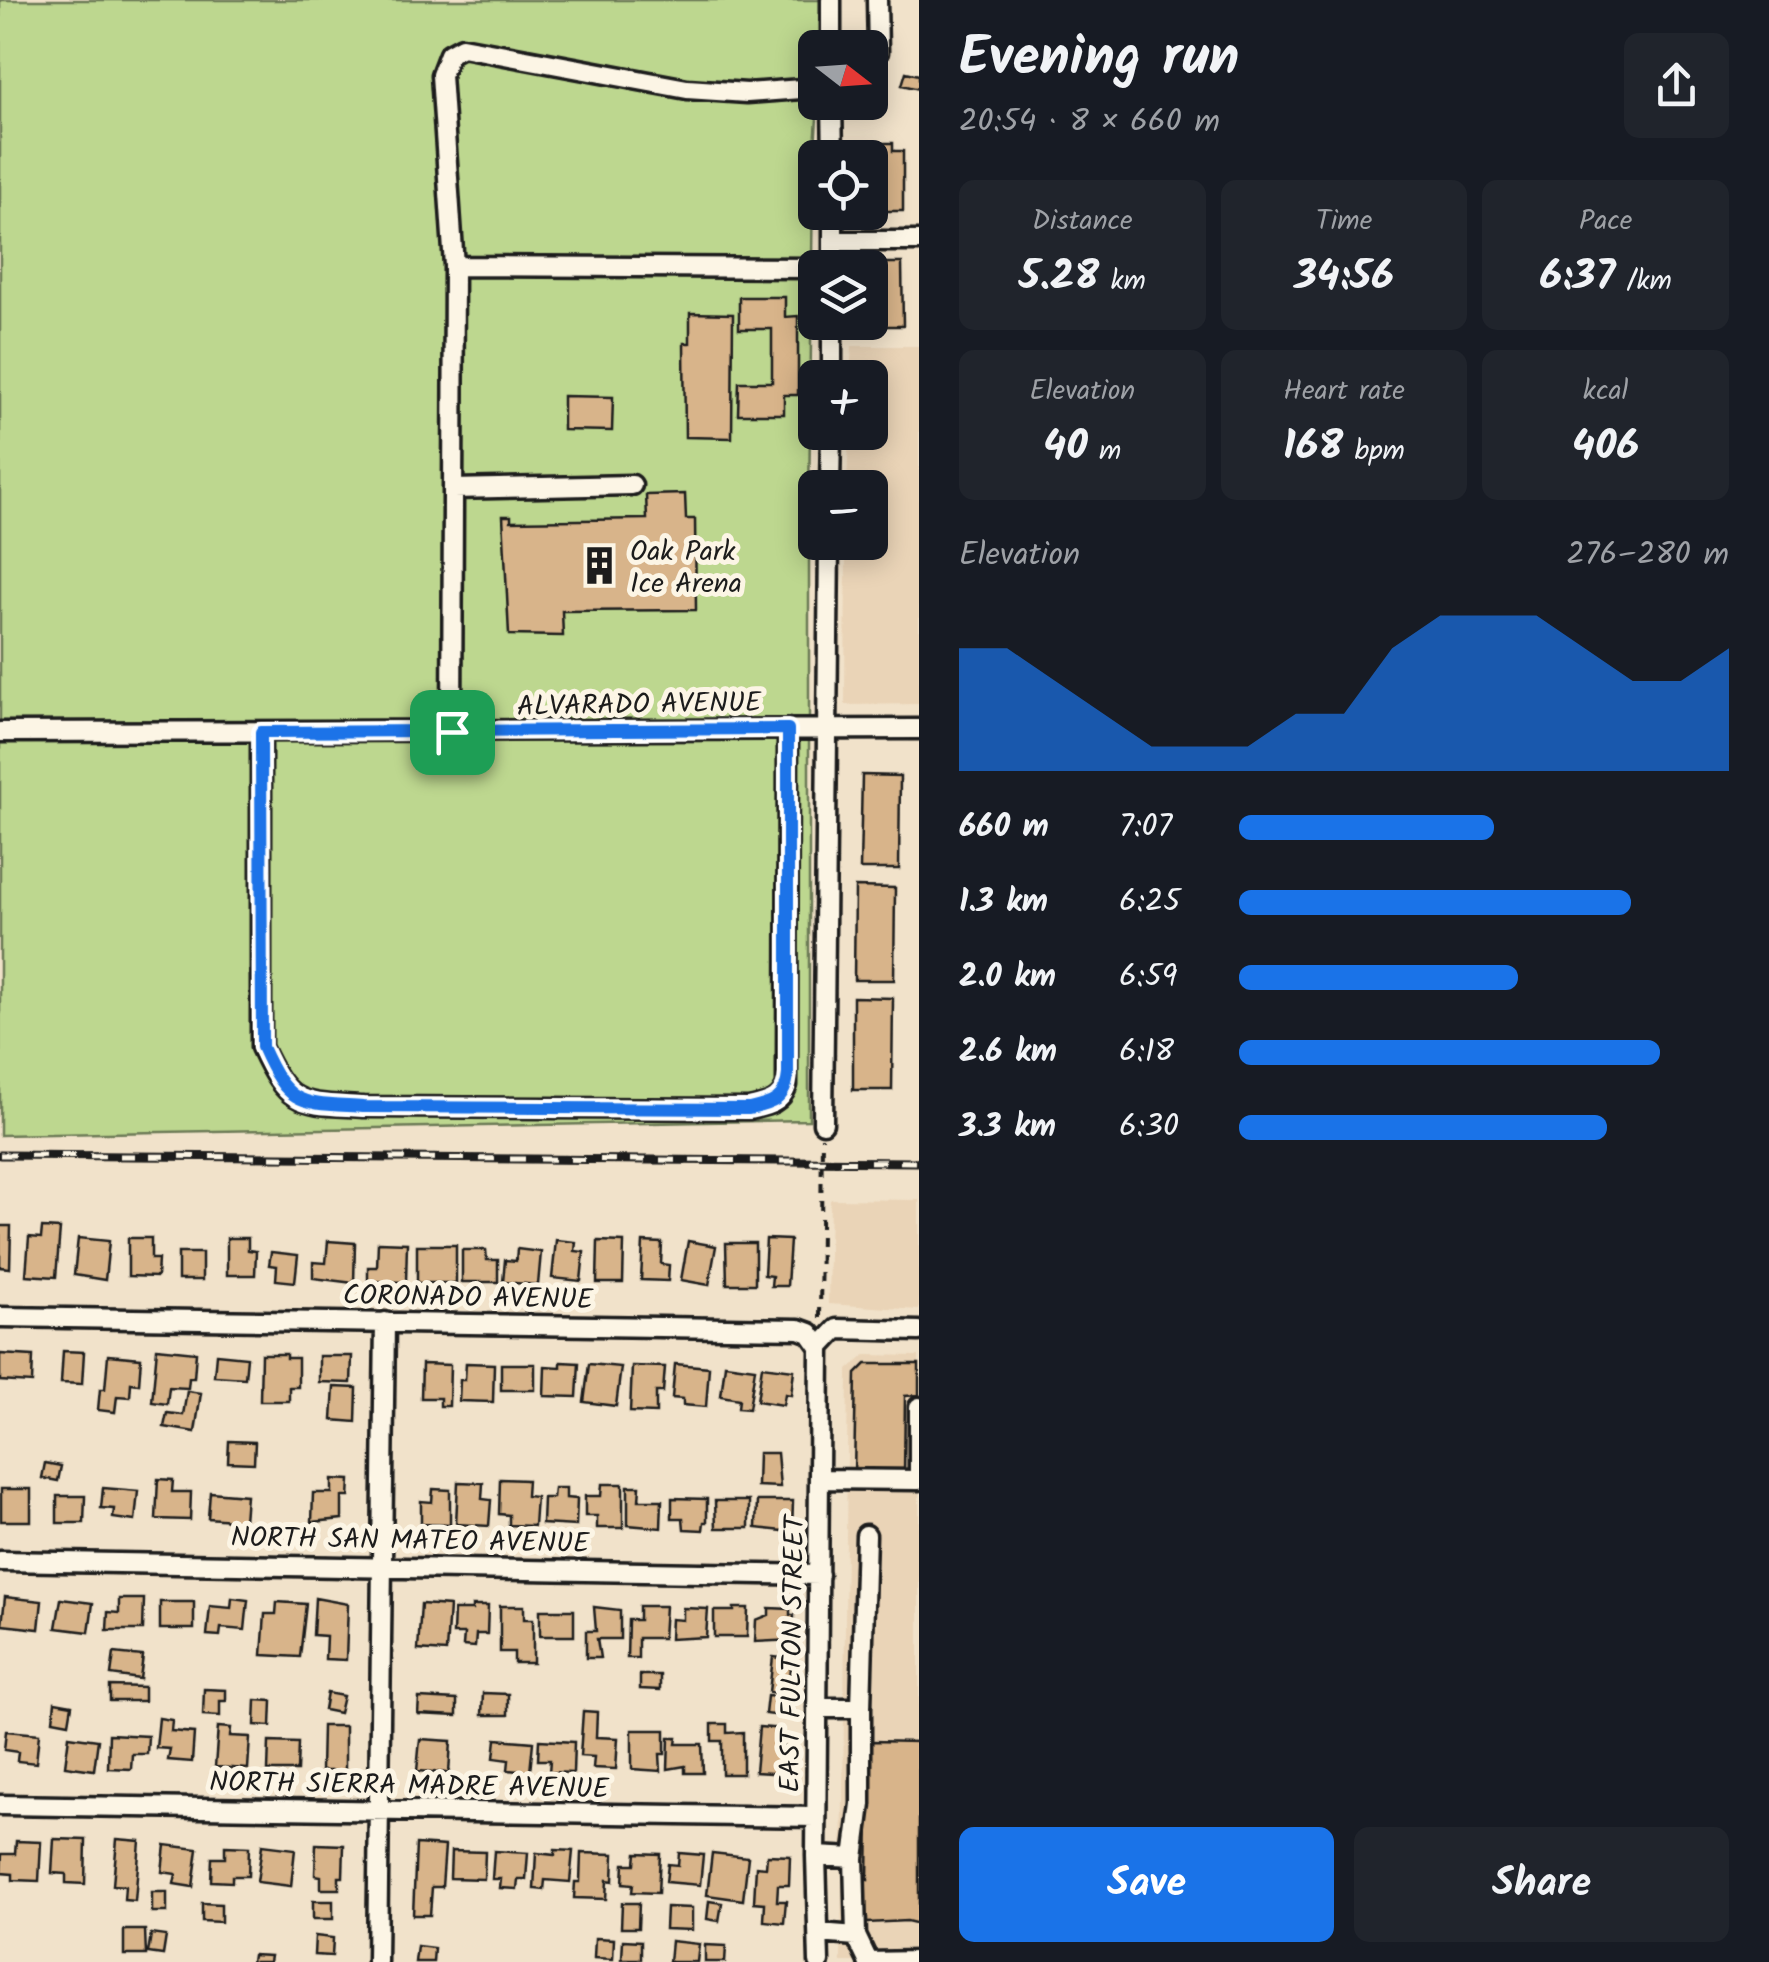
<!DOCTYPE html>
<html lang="en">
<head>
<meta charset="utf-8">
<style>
	:root { --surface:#171b24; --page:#20242c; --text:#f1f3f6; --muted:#9ea1a6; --accent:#1a73e8 }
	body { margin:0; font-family:Kalam,sans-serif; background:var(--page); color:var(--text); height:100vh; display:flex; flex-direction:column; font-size:38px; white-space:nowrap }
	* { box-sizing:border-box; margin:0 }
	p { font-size:32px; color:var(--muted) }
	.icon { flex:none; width:55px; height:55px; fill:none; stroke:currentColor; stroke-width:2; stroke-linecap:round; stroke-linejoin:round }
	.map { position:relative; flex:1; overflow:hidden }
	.sheet { display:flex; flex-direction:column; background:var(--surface); width:850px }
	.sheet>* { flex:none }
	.needle { width:65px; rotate:107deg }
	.fabs { position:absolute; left:798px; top:30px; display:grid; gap:20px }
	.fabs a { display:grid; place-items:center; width:90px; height:90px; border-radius:15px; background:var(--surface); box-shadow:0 5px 25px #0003; font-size:50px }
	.pin { position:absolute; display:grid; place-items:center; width:85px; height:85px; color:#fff; margin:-42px; border-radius:20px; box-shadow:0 5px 15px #0006 }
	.round { display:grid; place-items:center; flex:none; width:105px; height:105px; border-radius:15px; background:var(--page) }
	.overview { display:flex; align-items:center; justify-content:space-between; height:170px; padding:0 40px }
	h1 { font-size:55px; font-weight:600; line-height:75px }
	.stats { display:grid; grid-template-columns:repeat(3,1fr); gap:15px; height:170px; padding:10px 40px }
	.stats div { display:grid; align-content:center; border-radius:15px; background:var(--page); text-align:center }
	.stats b { font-size:42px; font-weight:600 }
	.stats small { font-size:28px; font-weight:400 }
	.stats p { font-size:28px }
	.chart { height:280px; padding:20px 40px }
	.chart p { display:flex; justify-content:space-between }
	.chart svg { width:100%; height:180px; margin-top:10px; fill:var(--accent); opacity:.7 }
	.primary-button { display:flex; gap:20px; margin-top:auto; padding:20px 40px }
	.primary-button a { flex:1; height:115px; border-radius:15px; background:var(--accent); color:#fff; font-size:40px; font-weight:600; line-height:115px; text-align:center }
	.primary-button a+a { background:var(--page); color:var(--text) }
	ul { padding:0 40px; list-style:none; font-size:32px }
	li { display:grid; grid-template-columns:160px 120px 1fr; align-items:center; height:75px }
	li i { height:25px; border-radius:12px; background:var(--accent) }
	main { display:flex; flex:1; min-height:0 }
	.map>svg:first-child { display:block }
	.built { fill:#ead4b7 }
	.green { fill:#bdd78f; stroke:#6c7a56; stroke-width:2.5 }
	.building { fill:#d8b48a; stroke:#1c1c1c; stroke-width:2.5 }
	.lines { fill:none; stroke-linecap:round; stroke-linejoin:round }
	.minor-casing { stroke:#1c1c1c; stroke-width:25 }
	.path { stroke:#1c1c1c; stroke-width:4; stroke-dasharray:10 8; stroke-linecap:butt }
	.minor { stroke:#fcf5e5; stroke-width:18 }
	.rail-casing { stroke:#1c1c1c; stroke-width:9 }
	.rail { stroke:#fcf5e5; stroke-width:5; stroke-dasharray:15; stroke-linecap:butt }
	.route-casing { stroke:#fff; stroke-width:20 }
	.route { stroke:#1a73e8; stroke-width:12 }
	.labels { text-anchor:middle; stroke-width:10; stroke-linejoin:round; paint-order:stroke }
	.poi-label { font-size:28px; fill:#1c1c1c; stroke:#fcf5e5; text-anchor:start }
	.street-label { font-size:28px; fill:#1c1c1c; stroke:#fcf5e5 }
</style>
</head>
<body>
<main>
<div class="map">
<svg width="919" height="1962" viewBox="0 0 919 1962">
	<rect width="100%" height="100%" fill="#f1e2ca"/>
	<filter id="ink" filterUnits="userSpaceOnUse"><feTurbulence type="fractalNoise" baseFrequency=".01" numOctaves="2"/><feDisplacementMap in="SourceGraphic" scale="20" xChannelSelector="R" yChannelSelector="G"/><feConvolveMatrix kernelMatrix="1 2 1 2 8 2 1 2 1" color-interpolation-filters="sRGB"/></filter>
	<g filter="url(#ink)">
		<path class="built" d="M852,346H919V704L845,705L846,543L870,542V488L847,487L849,433L870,432V378L850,377Z
			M830,1199L919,1200V1310L828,1304Z
			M865,1355L919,1356V1962H841L848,1370Z"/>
		<path class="green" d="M0,0H821L823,47L815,48V102L818,103L813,176L809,505V1120L0,1135Z"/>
		<path class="building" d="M906,72L919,75V89L902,85Z
			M878,143H893V151H903V211H874V151Z
			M874,263H902L903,326H872V309H876Z
			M739,297H785V317L798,316V395H784V414H738L739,382H772V329H739Z
			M690,313L733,314L732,438L685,437L684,343H690Z
			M563,396L613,397L612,431L563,430Z
			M685,494L686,519H695L696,610L562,611L563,636L509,635L503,516H511V521L647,519L646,495Z
			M862,775L900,776L899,869H860Z
			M855,887L895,888L894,980H854Z
			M853,997L893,998L892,1090H853Z
			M0,1226H11L10,1268L0,1267Z
			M42,1228L60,1229L56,1277L26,1275L29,1237L41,1238Z
			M78,1238L109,1241L105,1280L74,1275Z
			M128,1238H151V1259H158L157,1277L128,1276Z
			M227,1238H248V1250L256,1251L255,1275H227Z
			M766,1239L790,1240L787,1286H771L772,1276L764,1275Z
			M556,1240L576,1242L575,1251L584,1252L581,1281L552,1278Z
			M328,1241L355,1243L354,1283L313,1278V1262L326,1263Z
			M598,1241L624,1242L623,1283H597Z
			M688,1241L716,1246L709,1285L681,1280Z
			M378,1242L407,1243L406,1282L368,1281V1267H377Z
			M643,1242L662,1243L661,1264L669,1265L668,1281L641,1280Z
			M726,1243H755V1284H727Z
			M417,1245H456V1283H417Z
			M517,1249L541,1252L538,1285L503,1282L505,1260L516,1261Z
			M462,1250H486L487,1260H498V1282H462Z
			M271,1252L298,1255L295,1282L276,1280L277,1266L269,1265Z
			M178,1253H202V1280H178Z
			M157,1348L196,1352L194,1378H189L188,1388L169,1387L167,1404L152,1402Z
			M63,1351L84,1352L82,1384L61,1383Z
			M0,1354L33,1356L32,1383L0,1381Z
			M216,1354L247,1357L245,1378L214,1376Z
			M261,1354H286V1358H298V1387H289V1401H260Z
			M108,1355L141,1358L139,1384L131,1383L130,1397L117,1396L115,1412L98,1410L100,1389H105Z
			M319,1356H352L351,1383L319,1382Z
			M561,1362L579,1363L577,1397L544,1396L545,1366L561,1367Z
			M466,1363L494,1364L493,1402L459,1401L460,1380H465Z
			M422,1364L450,1365L449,1406H440V1398H421Z
			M501,1364H535V1390H501Z
			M589,1364L621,1367L616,1406L584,1402Z
			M675,1364L709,1367L706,1407L683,1405V1399L672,1398Z
			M725,1364L755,1368L749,1409L738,1408L739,1399L721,1396Z
			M866,1364H919V1395L905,1396L904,1475H854L856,1374Z
			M632,1366L665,1367L663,1392H656V1413L630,1412Z
			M762,1366L794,1370L791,1395L785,1394L783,1405L757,1401Z
			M334,1387L357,1388L356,1422L332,1420Z
			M187,1391L201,1393L195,1432L164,1427L167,1413L183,1415Z
			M229,1441L255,1442L254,1463L228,1462Z
			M758,1453H777L780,1487L757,1486Z
			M45,1463L61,1466L58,1481L42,1478Z
			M158,1479L173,1480L172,1492H191L190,1520L156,1519Z
			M332,1479L350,1480L349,1497H342V1519L312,1522L313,1493H332Z
			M500,1479L527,1480L526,1496L536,1497L534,1526L509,1525V1515L499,1514Z
			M458,1482L483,1483L482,1499L491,1500L489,1526L456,1524Z
			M602,1484H623V1528H597V1516H585V1496H601Z
			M628,1486H640L639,1500H662L661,1528L628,1525Z
			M103,1488L138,1491L135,1521L113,1518L114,1509L101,1508Z
			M554,1488H566V1498L577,1499L576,1526L542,1524L543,1498H553Z
			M1,1489H31V1521H1Z
			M433,1489L450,1490V1525L421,1524V1501L432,1502Z
			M210,1492L246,1495L244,1521L208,1518Z
			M57,1496H85L84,1523H57Z
			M672,1498L707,1499V1522H704L703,1530L684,1529L683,1518H672Z
			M715,1501H749V1528H716Z
			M757,1501H793L792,1532L756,1528Z
			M5,1597L42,1601L39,1629L2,1625Z
			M232,1598L248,1600L245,1630L221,1628L220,1636L207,1635L210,1606L231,1608Z
			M315,1598L348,1604L346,1660L325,1659L326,1636L313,1635Z
			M61,1599L93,1603L89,1632L56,1628Z
			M119,1599H144L143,1630H107L108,1612L119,1613Z
			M160,1602H194V1629H160Z
			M277,1602L306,1604L300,1657L262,1655L265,1614H276Z
			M421,1604L449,1606L446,1652L418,1650Z
			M472,1606H488L487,1634H476L475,1647L463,1646L464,1634H453L454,1610H472Z
			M500,1606H524V1619H533V1663H514V1652H500Z
			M639,1606H665L663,1638H638V1658H627L628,1620H639Z
			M594,1607L620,1610V1639H597L600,1658H586V1631H596Z
			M683,1608L708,1609L706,1637L670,1639L671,1619L683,1620Z
			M734,1608H748L747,1637H714V1611H734Z
			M769,1608L790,1609V1615H794L793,1640L755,1642L756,1620L769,1615Z
			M540,1610H574V1636H540Z
			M114,1653L143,1656L140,1679L111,1675Z
			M773,1657L792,1659L788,1694L769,1692Z
			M640,1675H660V1690L640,1689Z
			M110,1686L144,1687V1701H110Z
			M204,1689L226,1690V1701H220V1716L203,1715Z
			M327,1693L343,1696L339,1713L324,1710Z
			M483,1693L508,1694V1715H482Z
			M767,1696L794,1698L792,1717L765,1714Z
			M419,1698L457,1700V1716L418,1714Z
			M256,1700L272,1701L271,1726L255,1725Z
			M55,1702L72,1705L69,1723L53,1720Z
			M583,1711L597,1712L596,1737L618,1738L616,1769L593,1768L594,1757L580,1756Z
			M159,1718L172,1720L171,1731L194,1733L192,1762L168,1760L170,1749L156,1748Z
			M712,1724H727V1733L743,1732V1774H722V1741H712Z
			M322,1726H345V1771H321Z
			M218,1727L231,1728L230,1736L250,1737L248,1769L215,1767Z
			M759,1727L783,1729L781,1746L790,1747L788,1774L755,1772Z
			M632,1730H665V1754H660L661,1771L632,1769Z
			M6,1731L39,1734L36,1763L17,1761L18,1752L4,1750Z
			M109,1734L148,1736L147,1754H132L131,1769L108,1768Z
			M69,1736L98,1740L94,1770L65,1766Z
			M669,1738H677L676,1744H702L703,1773H685V1766L668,1769Z
			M420,1739L451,1741L449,1773L417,1771Z
			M496,1739L533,1742L530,1772L508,1770L509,1760L494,1758Z
			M539,1740L574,1742L573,1773L549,1772L550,1760H538Z
			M870,1741L919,1742V1924L907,1921L867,1923V1919H863V1879L868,1880Z
			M269,1742L298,1743L297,1771H268Z
			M54,1839L86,1840L85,1884L66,1883V1874L52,1873Z
			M117,1839L140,1841L135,1901L124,1900L125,1886L113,1885Z
			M16,1841L41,1842L39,1881L13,1880V1874L1,1873L2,1854H15Z
			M316,1844L344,1845L343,1877H339V1889H321V1876L315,1875Z
			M416,1844L445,1846L442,1887H432L430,1915H413Z
			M165,1845L198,1849L193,1887L174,1884L176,1874L162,1872Z
			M262,1845L295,1849L291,1886L257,1882Z
			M225,1846L249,1847L248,1876H232V1882L211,1881L212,1858H225Z
			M555,1850L573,1851L570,1882L545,1880L544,1890L534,1889L536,1853L555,1855Z
			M451,1851L485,1852L484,1879L450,1878Z
			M494,1851L528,1853L526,1879H518L517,1889L500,1888L501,1879H492Z
			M581,1853L614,1854L613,1881L607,1880L606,1899L574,1898L575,1882H580Z
			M636,1853L660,1854L658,1893L632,1892L633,1884L623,1883L624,1864H635Z
			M679,1853L703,1855L700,1885L666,1882L668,1864L678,1865Z
			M712,1853L748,1857L743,1900L707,1895Z
			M767,1855L790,1856L789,1885H778L777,1901H786L784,1923L764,1921L765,1903L754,1902L756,1866L766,1867Z
			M152,1892H167V1912H152Z
			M313,1901H333V1919H313Z
			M709,1901L722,1903L719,1921L707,1919Z
			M202,1903L221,1904V1922L202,1921Z
			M622,1903H639L638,1928H621Z
			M666,1907L692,1908V1930L665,1929Z
			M124,1930H145L146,1955H124Z
			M151,1934L166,1936L163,1955L148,1953Z
			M315,1936L333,1938L332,1956L314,1955Z
			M595,1938L614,1939L613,1959L594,1958Z
			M623,1940L641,1941V1959H622Z
			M671,1941L699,1944L697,1962H669Z
			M705,1945L726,1946L725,1962H705Z
			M417,1946L434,1948L433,1962H415Z
			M252,1955L270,1956L269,1962H251Z"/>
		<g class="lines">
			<defs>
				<path id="minor" d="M831,0V48
					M870,52H878L877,0
					M832,102L833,158
					M833,212V268
					M834,241H919
					M454,266L441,75L449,54L462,47L687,89L747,93L815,88
					M832,378V322
					M830,488L831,432
					M453,489L632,485
					M0,732L919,729
					M261,732V1047C289,1108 301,1103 363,1107L749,1109C767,1105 780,1104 787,1085L788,729
					M452,732L454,266L815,268
					M823,1123L829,542
					M0,1317L799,1329L810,1333L820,1347
					M820,1347L837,1329L919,1331
					M919,1407V1480
					M821,1479L917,1480
					M0,1561L819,1575
					M817,1708H861V1804L854,1858
					M861,1708L866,1535
					M0,1805L816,1817
					M816,1856L854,1858L856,1936
					M819,1933L856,1936L868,1961
					M377,1962L385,1322
					M819,1962L816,1856L820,1347
					M868,1962L919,1961"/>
			</defs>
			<use href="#minor" class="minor-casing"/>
			<path class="path" d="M820,1318L822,1137"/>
			<use href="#minor" class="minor"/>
			<defs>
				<path id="rail" d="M0,1155L919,1162"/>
			</defs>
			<use href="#rail" class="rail-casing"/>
			<use href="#rail" class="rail"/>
		</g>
	</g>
	<g class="lines" filter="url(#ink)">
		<defs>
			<path id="route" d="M788,729V1074C786,1100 772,1104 749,1109L363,1107C301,1103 289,1108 262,1047L261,732Z"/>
		</defs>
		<use href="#route" class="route-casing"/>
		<use href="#route" class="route"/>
	</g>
	<defs>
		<symbol id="building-bare" viewBox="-9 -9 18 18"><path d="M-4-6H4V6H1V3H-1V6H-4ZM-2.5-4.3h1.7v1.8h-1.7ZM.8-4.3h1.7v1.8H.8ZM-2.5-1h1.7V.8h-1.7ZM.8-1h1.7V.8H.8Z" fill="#1c1c1c" stroke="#fcf5e5" stroke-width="2.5" paint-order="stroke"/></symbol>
	</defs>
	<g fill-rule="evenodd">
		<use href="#building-bare" x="572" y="538" width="55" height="55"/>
	</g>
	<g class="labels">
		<g class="poi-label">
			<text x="630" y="560">Oak Park<tspan x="630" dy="32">Ice Arena</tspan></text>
		</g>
		<g class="street-label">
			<text transform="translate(639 703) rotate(-1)" y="10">ALVARADO AVENUE</text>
			<text transform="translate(468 1296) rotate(1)" y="10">CORONADO AVENUE</text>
			<text transform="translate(410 1539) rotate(1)" y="10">NORTH SAN MATEO AVENUE</text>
			<text transform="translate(791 1654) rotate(-89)" y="10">EAST FULTON STREET</text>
			<text transform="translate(409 1784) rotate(1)" y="10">NORTH SIERRA MADRE AVENUE</text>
		</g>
	</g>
</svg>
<div class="fabs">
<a><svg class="needle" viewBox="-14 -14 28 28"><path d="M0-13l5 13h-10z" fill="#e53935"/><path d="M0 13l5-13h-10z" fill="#9ea1a6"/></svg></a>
<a><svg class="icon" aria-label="locate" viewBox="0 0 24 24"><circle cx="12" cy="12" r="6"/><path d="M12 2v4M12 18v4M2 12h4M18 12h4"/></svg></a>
<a><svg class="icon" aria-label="layers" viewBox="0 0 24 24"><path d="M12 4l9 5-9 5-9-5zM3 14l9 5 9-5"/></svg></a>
<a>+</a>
<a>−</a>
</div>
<div class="pin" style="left:452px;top:732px;background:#1e9e55"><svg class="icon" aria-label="arrive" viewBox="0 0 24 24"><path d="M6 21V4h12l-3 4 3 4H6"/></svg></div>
</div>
<section class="sheet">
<div class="overview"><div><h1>Evening run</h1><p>20:54 · 8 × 660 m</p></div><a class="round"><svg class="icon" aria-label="share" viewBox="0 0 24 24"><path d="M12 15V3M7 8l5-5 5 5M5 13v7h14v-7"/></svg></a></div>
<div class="stats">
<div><p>Distance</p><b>5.28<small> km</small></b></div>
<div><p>Time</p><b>34:56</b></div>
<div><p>Pace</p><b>6:37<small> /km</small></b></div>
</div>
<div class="stats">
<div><p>Elevation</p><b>40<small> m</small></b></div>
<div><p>Heart rate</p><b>168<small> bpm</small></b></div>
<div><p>kcal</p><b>406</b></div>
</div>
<div class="chart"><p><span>Elevation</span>276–280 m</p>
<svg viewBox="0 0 160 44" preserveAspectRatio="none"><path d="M0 44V14L10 14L20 22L30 30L40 38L50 38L60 38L70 30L80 30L90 14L100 6L110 6L120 6L130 14L140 22L150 22L160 14V44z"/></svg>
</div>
<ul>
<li><b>660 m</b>7:07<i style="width:52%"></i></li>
<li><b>1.3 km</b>6:25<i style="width:80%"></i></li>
<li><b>2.0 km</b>6:59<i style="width:57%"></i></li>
<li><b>2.6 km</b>6:18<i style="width:86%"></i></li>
<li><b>3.3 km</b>6:30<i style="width:75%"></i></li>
</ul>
<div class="primary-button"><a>Save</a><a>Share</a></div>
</section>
</main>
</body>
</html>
